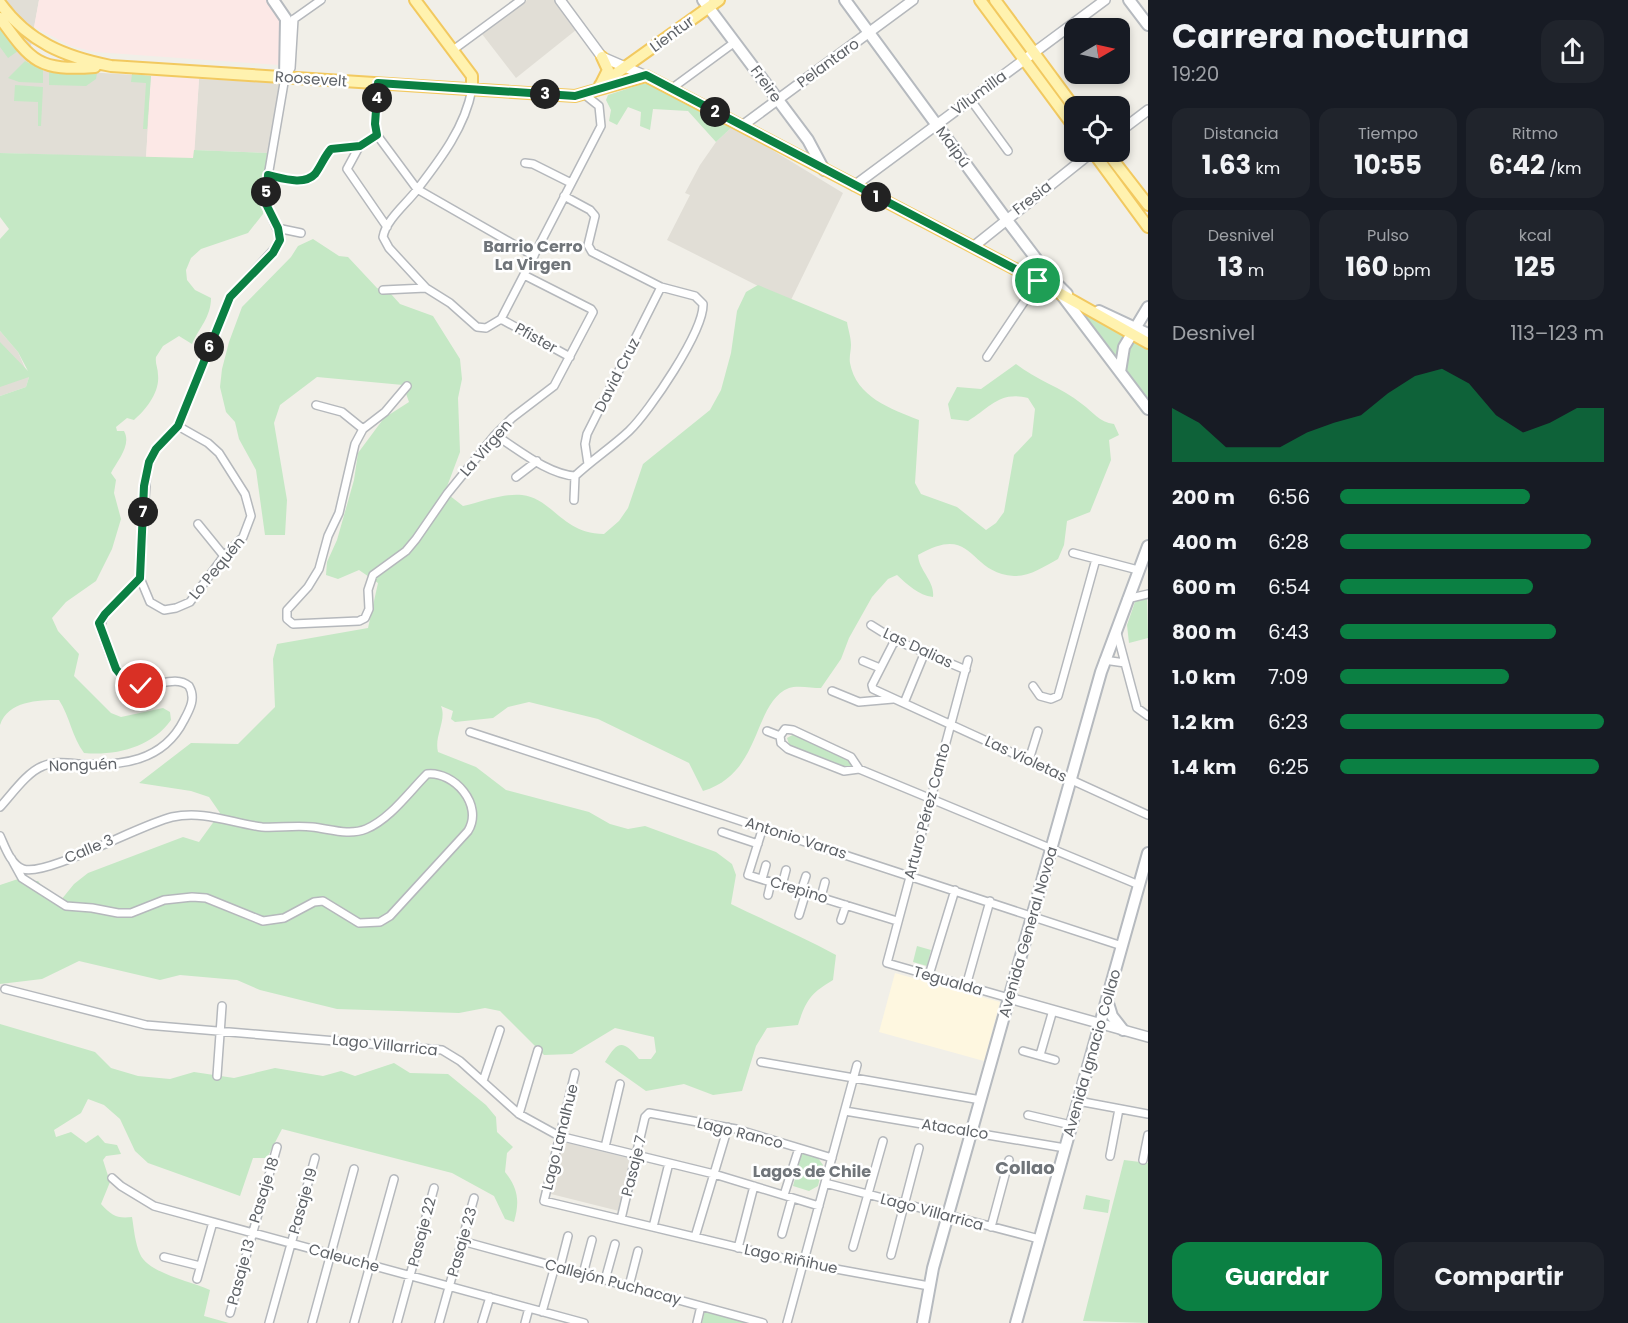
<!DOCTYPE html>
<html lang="es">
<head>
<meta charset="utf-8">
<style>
	:root { --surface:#171b24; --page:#20242c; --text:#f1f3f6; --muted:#9ea1a6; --accent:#0b8043 }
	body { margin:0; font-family:Poppins,sans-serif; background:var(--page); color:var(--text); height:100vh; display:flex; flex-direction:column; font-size:22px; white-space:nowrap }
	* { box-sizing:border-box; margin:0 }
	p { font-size:20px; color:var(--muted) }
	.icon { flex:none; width:33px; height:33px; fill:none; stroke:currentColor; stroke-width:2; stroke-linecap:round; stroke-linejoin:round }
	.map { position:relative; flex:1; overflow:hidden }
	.sheet { display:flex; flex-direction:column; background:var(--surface); width:480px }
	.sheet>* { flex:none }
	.needle { width:39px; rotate:81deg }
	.buttons { position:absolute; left:1064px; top:18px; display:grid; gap:12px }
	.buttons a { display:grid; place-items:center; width:66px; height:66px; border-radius:12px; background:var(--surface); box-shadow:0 3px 9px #0003; font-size:30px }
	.pin { position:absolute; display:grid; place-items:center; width:51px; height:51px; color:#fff; margin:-26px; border:3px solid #fff; border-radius:50%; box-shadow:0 2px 6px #0007 }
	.km { position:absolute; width:30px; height:30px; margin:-15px; border-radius:50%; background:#222; color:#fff; font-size:16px; line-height:30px; text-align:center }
	.round { display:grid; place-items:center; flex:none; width:63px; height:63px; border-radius:18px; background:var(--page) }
	.head { display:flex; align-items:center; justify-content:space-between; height:102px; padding:0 24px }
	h1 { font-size:33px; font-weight:700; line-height:45px }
	.figures { display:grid; grid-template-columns:repeat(3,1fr); gap:9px; height:102px; padding:6px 24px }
	.figures div { display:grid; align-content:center; border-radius:15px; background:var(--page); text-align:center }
	.figures b { font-size:26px; font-weight:700 }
	.figures small { font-size:16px; font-weight:400 }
	.figures p { font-size:16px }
	.chart { height:168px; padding:12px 24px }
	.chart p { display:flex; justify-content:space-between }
	.chart svg { width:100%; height:108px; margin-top:6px; fill:var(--accent); opacity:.7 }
	.button { display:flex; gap:12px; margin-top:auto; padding:12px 24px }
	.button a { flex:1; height:69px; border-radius:18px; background:var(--accent); color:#fff; font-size:24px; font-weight:700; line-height:69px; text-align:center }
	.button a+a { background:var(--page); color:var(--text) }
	ul { padding:0 24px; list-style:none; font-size:20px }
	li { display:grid; grid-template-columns:96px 72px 1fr; align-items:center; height:45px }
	li i { height:15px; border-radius:8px; background:var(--accent) }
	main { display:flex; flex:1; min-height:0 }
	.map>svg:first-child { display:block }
	.commercial { fill:#fef7e0 }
	.education { fill:#e1ded6 }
	.medical { fill:#fce8e6 }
	.green { fill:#c5e8c5 }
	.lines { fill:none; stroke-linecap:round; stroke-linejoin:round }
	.minor-casing { stroke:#b5b8bc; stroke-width:10 }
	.tertiary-casing { stroke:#b5b8bc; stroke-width:12 }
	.secondary-casing { stroke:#b6babf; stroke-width:14 }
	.primary-casing { stroke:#f2c960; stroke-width:14 }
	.minor { stroke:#fff; stroke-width:7 }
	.tertiary { stroke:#fff; stroke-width:9 }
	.secondary { stroke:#fff; stroke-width:10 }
	.primary { stroke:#fff2af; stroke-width:10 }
	.route-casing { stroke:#fff; stroke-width:12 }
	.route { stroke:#0b8043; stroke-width:8 }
	.labels { text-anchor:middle; stroke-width:5; stroke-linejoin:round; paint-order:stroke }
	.street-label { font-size:15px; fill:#5f6368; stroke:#fff }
	.neighbourhood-label { font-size:16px; font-weight:bold; fill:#70757a; stroke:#fff }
	.quarter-label { font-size:18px; font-weight:bold; fill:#70757a; stroke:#fff }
</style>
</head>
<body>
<main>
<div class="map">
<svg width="1148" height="1323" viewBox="0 0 1148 1323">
	<rect width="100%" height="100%" fill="#f1efe8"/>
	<path class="commercial" d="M895,973L1000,1002L984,1061L879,1032Z"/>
	<path class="education" d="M0,0H39L28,63L38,69L151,76L146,158L0,153Z
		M527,0H554L576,30L516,78L482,34Z
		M199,79L283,83L267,153L194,150Z
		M733,126L843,193L790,302L667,240L690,195L685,193L700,165L716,142Z
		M0,331L18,352L29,377L26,387L0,396Z
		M563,1142L632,1159L619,1211L551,1194Z"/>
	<path class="medical" d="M39,0H268L280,15L279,65L95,52L71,46L34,27Z
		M151,76L199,79L194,158H146Z"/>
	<path class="green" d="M0,27L18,51L8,58L0,47Z
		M25,61L43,70V83L19,82L8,78Z
		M49,71L97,73L96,79L86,86L49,85Z
		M132,74L151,76L147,129H143L146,83L131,82Z
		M642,84H657L733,126L716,142L688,111L653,109L650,130L640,126L641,112L628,107L617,125L609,121L611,110L606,100L608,95Z
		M15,85L43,87L41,126H38V102L14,101Z
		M194,150L267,153L263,214L248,233L201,249L191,258L186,270L187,280L195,290L211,298C211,317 199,328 192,344L179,336L163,346L156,357C155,364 158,368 158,375C160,392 146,410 134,420L127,418L116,427L117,431H124C132,445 117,461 111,473L116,480L114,493L121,519L112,549L96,581L66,602L52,618L58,631L79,654L74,676L111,713L121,717L163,708L170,712L171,720C152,747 116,756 84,753C72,737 70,717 59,700C38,700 8,701 0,725V396L26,387L29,377L0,387V342L28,371L18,352L0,331V239L9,229L0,217V153L193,158Z
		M313,239L339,256L348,257L377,288L391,294L400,304L433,316L460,359L462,379L458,398L460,452L445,492L463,506C481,502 503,493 522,495C554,499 562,534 604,534L619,521L628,508L643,464L710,410L721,390L731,353L737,311L746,292L758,285L847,322C848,329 851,337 851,345C851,351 849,357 850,363C856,397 891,409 919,420L915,483L921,494L957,507L986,530L996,523L1004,512L1014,455L1032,436L1035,409L1028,398C999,391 990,408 968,421L951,419L948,404L957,387L981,389L1016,364C1036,380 1061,387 1082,404C1093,412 1099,422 1114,424L1119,435L1109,440L1111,460L1090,512L1067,521L1064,545L1058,559C1045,566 1029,577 1014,576C967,573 975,522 918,555C919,571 935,581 933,597C918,595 908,585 897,575L888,579L872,597L849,638L841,659L821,688C812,688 797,685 789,688C752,703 763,773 703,791L689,763L598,719L529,702L508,707L493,718L455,722L451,719L453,711L441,706C447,720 434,736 438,752L476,767L506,790L589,812L610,824L628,829L645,826L716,852L732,864L736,875L731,904C766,921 801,936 836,955L833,980C811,993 806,1000 798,1025L767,1028L756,1046L742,1091L713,1095L684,1084L646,1091L605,1062C618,1040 623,1040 639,1059H651L656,1052L654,1037L615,1028L572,1054L544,1055L500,1011L485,1008L459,1013L337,1009L260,990L237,980L180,975L160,980L79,961L42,979L0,984V885L21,878L27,881H38L57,905L74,884L88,873L183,837L199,842L220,813L209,797L191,791L139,783L191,743L238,744L275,707L273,659L277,644L368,628L378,583L359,570L338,579L326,575L327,562L337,540L354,480L358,453L384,418L409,402L403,385L317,377L280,405L274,423L287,500L285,535H265L256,470L239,439L235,422L226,412L220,387L222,369L229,342L242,307L291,257L298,246Z
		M1082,311L1148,349V401Z
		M1137,596H1147L1148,638L1129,643L1127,625Z
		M794,734L853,762V768L848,769L790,747L787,738Z
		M917,946L931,950L927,966L913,962Z
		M0,1024L95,1052L111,1068L138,1076L170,1079L194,1072L234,1078L275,1068L323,1076L341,1071L355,1076L394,1063L410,1073L448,1074L486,1105L496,1117L497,1132L513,1147L507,1153L505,1172C518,1188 520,1201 514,1222L505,1219L494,1196L452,1173L282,1129L267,1158H253L240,1196L148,1163L135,1151L120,1119L104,1105L88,1099L81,1113L54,1130L56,1137L71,1132L86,1143L98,1135L105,1143L117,1145L121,1154L106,1156L103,1160L110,1182L101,1204C111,1215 117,1219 132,1217C134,1229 135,1243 140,1254C148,1273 190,1281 210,1290L204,1316L229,1323H0Z
		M802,1152L818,1158L823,1165L818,1186L809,1191L793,1186Z
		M1124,1160L1148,1163V1323L1083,1321Z
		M1086,1195L1110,1200L1108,1213L1083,1209Z
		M705,1310L751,1323H702Z"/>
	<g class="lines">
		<defs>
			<path id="minor" d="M294,19L321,0
				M453,50L521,0
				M378,83L375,124L377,135L417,189L534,256
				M472,89C465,128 439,161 416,191C406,204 386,220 383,237L389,248L426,288L450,303L477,327L486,328L501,319
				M671,89L735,42
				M970,99L1008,151
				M377,135L360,145L347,169L387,227
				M525,163L533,164L571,183
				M268,175C282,178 304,186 315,174C321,166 324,157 331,149L360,145
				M277,228L301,233
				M383,290L426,288
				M501,319L601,126L599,106L584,94
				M501,319L570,357
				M987,357L1038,281
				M407,386L385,412L363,429L355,444L339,513L328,536L319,569L308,587L287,610V619L293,624L359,621L365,618L369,609L368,590L373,575L406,551L416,539L447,494L495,435L512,418L554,386L593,312L591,309L524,275
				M316,405L342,412L363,429
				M178,426L208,443L219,453L245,494L251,516L243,537L224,556L190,602L176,608L164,610L150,602L140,578L147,468L156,449L178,426L230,297L278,245L280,236L266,204V188L285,77L291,68L294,19
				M495,435C518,449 547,474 575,476C592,460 612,447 629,431C649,412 704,331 703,304L695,296L661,287L592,252L588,245L595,216L590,210L564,196
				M588,464L585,444L587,434L661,287
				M516,477L537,461
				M574,500L575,476
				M198,524L224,556
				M1073,553L1138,570
				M1127,599L1148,594
				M871,625L895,640L966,670
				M1117,633L1137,708L1148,716
				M895,640L872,685L873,689L1148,815
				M968,660L887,963L1009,998
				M1104,660L1125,663
				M863,661L880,668
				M1033,686L1040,696L1051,699L1058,696L1096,559
				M832,691L859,702L893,699
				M904,703L925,652
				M767,731L780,736
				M470,732L1122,946
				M780,736L781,743L788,749L844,771L859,769L1139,885
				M780,736L785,729L793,730L851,757L859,769
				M1029,760L1038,731
				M0,807C12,794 27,772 43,766C55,761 68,763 80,764C121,766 163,762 184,720C190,709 196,698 189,686C170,670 139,702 118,672C112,664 104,638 100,627L105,613L140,578
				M763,827L748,875L897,921
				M722,832L758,844
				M0,836C5,847 11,865 23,869C46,877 141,824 172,817C204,810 231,823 262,827C279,828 296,825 312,827C330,829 349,836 366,829C390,819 409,792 427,774C454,771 484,805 468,831L390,916L380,922L359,923L323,901L314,902L284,918L263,921L206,898L192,897L164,900L131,913H118L92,908L66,906L22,878L11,858
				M762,879L766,865
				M782,885L786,870
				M801,891L806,876
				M768,895L771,882
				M821,897L825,882
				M799,915L806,892
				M841,920L846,905
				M929,975L955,890
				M966,986L990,901
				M5,989L146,1025L442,1050L460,1061L519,1114L559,1136L714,1174L819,1206
				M1023,1051L1055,1060
				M1040,1055L1053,1010
				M761,1062L981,1100
				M575,1073L544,1201L803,1263L929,1286
				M217,1076L222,1006
				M483,1081L500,1030
				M1078,1101L1148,1114
				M845,1111L1065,1148
				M519,1114L538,1050
				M1028,1115L1071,1125
				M605,1147L620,1084
				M1110,1156L1119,1109
				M1143,1160L1148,1135
				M112,1178L121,1186L154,1206L584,1323
				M825,1183L1039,1239
				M784,1195L799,1148
				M621,1219L645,1117L649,1113L736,1129L832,1158
				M653,1227L669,1163
				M991,1227L1009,1160
				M782,1234L792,1198
				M695,1237L728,1127
				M462,1241L763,1323
				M853,1247L883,1141
				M738,1248L754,1186
				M891,1255L919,1148
				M164,1257L200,1266
				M560,1267L568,1236
				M583,1274L592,1240
				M197,1279L213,1222
				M605,1280L615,1244
				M629,1286L638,1251
				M542,1312L555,1266
				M230,1313L277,1147
				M269,1323L315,1158
				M312,1323L354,1169
				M354,1323L394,1179
				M397,1323L434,1188
				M439,1323L474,1198
				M482,1323L490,1297
				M525,1323L529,1308
				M697,1323L701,1306
				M787,1323L857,1065"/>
			<path id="tertiary" d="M560,0L602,57L646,76
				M742,126L913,0
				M1119,132L1148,110
				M854,186L1105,0
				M973,247L1092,152
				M1009,998L1148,1037"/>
			<path id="secondary" d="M273,0L286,19L285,77
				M703,0L808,140L824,170
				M845,0L1003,215L1050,277L1067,294
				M1129,0L1148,25
				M1061,294L1148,409
				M1099,311L1148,334
				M1120,372L1124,347L1148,307
				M1107,1000L1112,1016L1123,1030
				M923,1323L933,1268L1101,672L1148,546
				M1016,1323L1148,853"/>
			<path id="primary" d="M415,0L472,76V89
				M980,0L1074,127
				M995,0L1074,107
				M0,3C28,42 65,57 111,66L575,96L646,76L1038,281L1148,343
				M0,18C32,62 38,71 95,67
				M601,84L608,70L602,57
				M600,85L719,0
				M1093,152L1148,227
				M1107,152L1148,205
				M1038,281L1042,267"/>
		</defs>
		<use href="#minor" class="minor-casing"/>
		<use href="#tertiary" class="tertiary-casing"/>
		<use href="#secondary" class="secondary-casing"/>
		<use href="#primary" class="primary-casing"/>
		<use href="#minor" class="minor"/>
		<use href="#tertiary" class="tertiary"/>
		<use href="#secondary" class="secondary"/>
		<use href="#primary" class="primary"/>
	</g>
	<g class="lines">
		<defs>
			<path id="route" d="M141,686L125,680L116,669L99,623L105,614L140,578L144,486L149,462L156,449L178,426L230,297L273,253L280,240L278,228L266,204L268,175C282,178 304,186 315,174C321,166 324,157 331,149L360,146L377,135L375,124L378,83L575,96L646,75L1038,281"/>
		</defs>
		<use href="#route" class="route-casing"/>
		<use href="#route" class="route"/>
	</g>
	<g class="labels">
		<g class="street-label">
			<text transform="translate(672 34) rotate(-36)" y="5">Lientur</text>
			<text transform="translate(828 63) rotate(-36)" y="5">Pelantaro</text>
			<text transform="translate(311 79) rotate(4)" y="5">Roosevelt</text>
			<text transform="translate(766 84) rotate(54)" y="5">Freire</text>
			<text transform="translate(979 93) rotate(-36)" y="5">Vilumilla</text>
			<text transform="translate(953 147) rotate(54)" y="5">Maipú</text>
			<text transform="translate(1032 198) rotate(-38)" y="5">Fresia</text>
			<text transform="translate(536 338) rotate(29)" y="5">Pfister</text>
			<text transform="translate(617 375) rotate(-63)" y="5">David Cruz</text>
			<text transform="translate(486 448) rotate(-49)" y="5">La Virgen</text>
			<text transform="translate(217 568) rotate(-50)" y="5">Lo Pequén</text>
			<text transform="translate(918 648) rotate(25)" y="5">Las Dalias</text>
			<text transform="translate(1026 759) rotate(25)" y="5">Las Violetas</text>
			<text transform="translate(83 765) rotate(-2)" y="5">Nonguén</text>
			<text transform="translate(927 811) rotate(-75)" y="5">Arturo Pérez Canto</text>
			<text transform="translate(796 838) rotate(18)" y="5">Antonio Varas</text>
			<text transform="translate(89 849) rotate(-23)" y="5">Calle 3</text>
			<text transform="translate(799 890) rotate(17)" y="5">Crepino</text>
			<text transform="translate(1028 932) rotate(-74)" y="5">Avenida General Novoa</text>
			<text transform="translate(948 981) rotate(16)" y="5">Tegualda</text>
			<text transform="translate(385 1045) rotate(6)" y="5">Lago Villarrica</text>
			<text transform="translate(1092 1053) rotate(-74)" y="5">Avenida Ignacio Collao</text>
			<text transform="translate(955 1129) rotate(9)" y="5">Atacalco</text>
			<text transform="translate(740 1133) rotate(14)" y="5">Lago Ranco</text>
			<text transform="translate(560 1137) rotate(-76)" y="5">Lago Lanalhue</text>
			<text transform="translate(634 1166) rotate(-76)" y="5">Pasaje 7</text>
			<text transform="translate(264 1190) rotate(-73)" y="5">Pasaje 18</text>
			<text transform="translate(303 1201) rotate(-74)" y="5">Pasaje 19</text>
			<text transform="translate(932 1212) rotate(15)" y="5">Lago Villarrica</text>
			<text transform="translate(422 1232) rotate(-75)" y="5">Pasaje 22</text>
			<text transform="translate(462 1242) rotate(-74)" y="5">Pasaje 23</text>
			<text transform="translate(344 1258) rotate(15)" y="5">Caleuche</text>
			<text transform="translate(791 1259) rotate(12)" y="5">Lago Riñihue</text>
			<text transform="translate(241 1272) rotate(-75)" y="5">Pasaje 13</text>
			<text transform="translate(613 1282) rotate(15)" y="5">Callejón Puchacay</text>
		</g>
		<g class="neighbourhood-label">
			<text x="533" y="252">Barrio Cerro<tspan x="533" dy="18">La Virgen</tspan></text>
			<text x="812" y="1177">Lagos de Chile</text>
		</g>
		<g class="quarter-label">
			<text x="1025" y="1174">Collao</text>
		</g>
	</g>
</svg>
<div class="buttons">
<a><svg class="needle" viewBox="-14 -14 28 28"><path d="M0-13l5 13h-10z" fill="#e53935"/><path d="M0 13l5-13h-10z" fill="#9ea1a6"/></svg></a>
<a><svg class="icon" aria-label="locate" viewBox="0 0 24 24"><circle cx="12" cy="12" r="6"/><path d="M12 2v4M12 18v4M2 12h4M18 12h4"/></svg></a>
</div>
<div class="pin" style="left:1038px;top:281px;background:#1e9e55"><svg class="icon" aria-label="arrive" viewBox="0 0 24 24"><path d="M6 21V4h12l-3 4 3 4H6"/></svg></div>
<div class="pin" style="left:141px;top:686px;background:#d93025"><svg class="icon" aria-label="check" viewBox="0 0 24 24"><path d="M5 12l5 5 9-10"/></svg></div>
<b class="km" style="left:876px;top:197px">1</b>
<b class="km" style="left:715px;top:112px">2</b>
<b class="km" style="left:545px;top:94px">3</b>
<b class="km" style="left:377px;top:98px">4</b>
<b class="km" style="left:266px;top:192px">5</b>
<b class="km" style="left:209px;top:347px">6</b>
<b class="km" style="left:143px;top:512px">7</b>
</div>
<section class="sheet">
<div class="head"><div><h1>Carrera nocturna</h1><p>19:20</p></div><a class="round"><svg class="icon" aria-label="share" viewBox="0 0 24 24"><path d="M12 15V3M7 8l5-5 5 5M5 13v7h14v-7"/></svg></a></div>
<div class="figures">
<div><p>Distancia</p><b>1.63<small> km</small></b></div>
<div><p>Tiempo</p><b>10:55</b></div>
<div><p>Ritmo</p><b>6:42<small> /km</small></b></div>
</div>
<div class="figures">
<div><p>Desnivel</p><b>13<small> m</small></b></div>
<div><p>Pulso</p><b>160<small> bpm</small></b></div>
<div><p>kcal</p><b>125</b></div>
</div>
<div class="chart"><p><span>Desnivel</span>113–123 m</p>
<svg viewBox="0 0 160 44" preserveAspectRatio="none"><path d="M0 44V22L10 28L20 38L30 38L40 38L50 32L60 28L70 25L80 16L90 9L100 6L110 12L120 25L130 32L140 28L150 22L160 22V44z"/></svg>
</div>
<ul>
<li><b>200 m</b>6:56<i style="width:72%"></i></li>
<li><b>400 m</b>6:28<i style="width:95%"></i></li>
<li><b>600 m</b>6:54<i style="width:73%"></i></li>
<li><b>800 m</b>6:43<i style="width:82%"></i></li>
<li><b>1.0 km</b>7:09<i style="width:64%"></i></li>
<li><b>1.2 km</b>6:23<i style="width:100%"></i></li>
<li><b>1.4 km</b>6:25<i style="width:98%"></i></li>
</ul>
<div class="button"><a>Guardar</a><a>Compartir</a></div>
</section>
</main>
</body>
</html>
